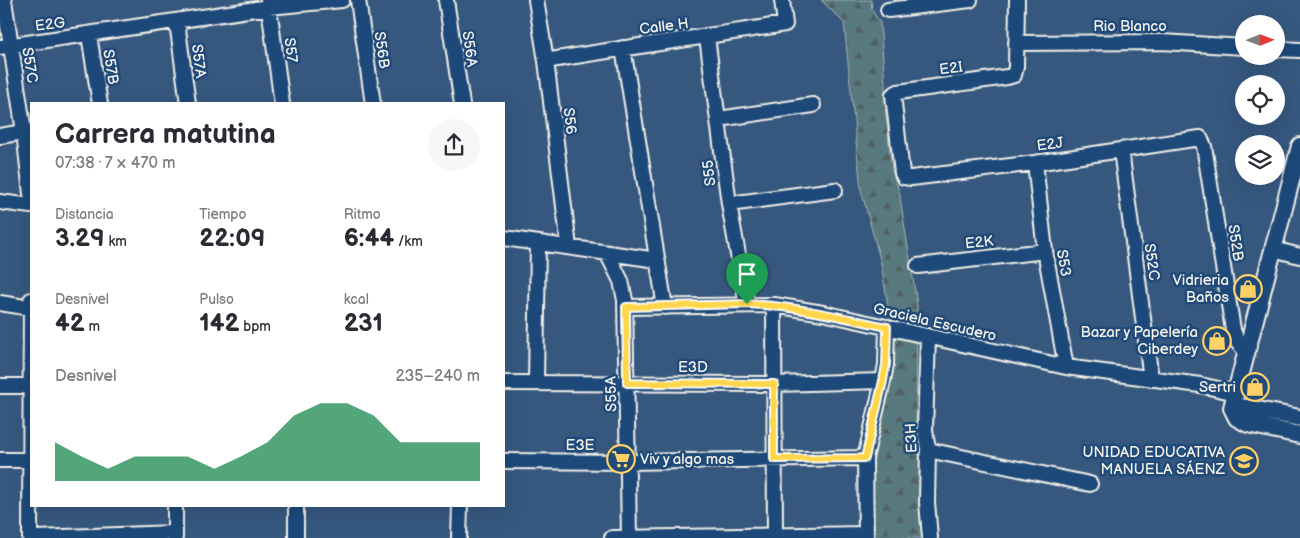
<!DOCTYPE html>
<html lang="es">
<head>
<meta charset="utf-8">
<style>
	:root { --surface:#fff; --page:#f7f7f7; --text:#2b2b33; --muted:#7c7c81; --accent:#0b8043 }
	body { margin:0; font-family:"Balsamiq Sans",sans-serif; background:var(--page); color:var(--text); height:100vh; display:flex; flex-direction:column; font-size:19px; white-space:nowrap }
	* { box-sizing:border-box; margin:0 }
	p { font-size:16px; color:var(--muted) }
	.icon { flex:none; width:28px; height:28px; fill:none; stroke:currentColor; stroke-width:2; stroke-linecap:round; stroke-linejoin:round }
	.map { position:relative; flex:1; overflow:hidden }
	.panel { position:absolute; left:30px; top:102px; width:475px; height:405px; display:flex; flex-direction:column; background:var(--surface); border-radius:0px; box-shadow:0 5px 20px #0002 }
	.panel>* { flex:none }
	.needle { width:32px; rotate:89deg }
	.fabs { position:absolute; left:1235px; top:15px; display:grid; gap:10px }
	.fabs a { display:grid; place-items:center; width:50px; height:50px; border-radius:50%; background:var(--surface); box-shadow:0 5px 20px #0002; font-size:25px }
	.pin { position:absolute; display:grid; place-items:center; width:42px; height:42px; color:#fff; margin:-51px -21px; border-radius:50% 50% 50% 0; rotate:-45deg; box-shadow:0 0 5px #0007 }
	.pin .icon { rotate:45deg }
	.round { display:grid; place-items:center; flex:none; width:52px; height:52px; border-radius:26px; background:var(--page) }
	.overview { display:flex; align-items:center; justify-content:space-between; height:85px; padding:0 25px }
	h1 { font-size:28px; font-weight:800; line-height:38px }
	.stats { display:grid; grid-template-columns:repeat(3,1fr); gap:8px; height:85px; padding:5px 25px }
	.stats div { display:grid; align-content:center }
	.stats b { font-size:25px; font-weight:800 }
	.stats small { font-size:14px; font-weight:400 }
	.stats p { font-size:14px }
	.chart { height:140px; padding:10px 25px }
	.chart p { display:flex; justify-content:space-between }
	.chart svg { width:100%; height:90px; margin-top:5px; fill:var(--accent); opacity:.7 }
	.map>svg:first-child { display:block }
	.forest { fill:url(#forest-firs); stroke:#a6b5b3 }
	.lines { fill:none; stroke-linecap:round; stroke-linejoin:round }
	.minor-casing { stroke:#f4f1e8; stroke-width:18 }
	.major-casing { stroke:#f4f1e8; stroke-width:20 }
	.minor { stroke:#1f4a7a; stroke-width:14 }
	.major { stroke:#1f4a7a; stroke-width:16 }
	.route-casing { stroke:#fff; stroke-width:10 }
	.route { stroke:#ffd54a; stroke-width:6 }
	.labels { text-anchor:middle; stroke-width:5; stroke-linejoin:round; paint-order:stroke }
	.street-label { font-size:15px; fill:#f4f1e8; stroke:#1f4a7a }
	.poi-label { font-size:15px; fill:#f4f1e8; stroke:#1f4a7a; text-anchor:end }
</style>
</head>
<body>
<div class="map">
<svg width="1300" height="538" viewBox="0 0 1300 538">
	<defs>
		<pattern id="forest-firs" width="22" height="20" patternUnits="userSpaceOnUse" patternTransform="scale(1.25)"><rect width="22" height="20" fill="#59797e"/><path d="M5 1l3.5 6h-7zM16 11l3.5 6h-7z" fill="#516062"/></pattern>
	</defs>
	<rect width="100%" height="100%" fill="#36587f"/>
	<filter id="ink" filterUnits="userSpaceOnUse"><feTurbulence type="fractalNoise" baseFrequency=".02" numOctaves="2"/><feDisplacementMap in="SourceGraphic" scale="10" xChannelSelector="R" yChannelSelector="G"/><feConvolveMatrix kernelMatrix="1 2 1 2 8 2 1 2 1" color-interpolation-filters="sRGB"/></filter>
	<g filter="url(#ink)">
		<path class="forest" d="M821,0H871L872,10L880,23L885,83V106L892,171L899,191L917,304L916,429L920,453L921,500L924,538H872V456L888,398L895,349L881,263L861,190L844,23Z"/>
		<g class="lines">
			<defs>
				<path id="minor" d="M4,0L24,132L31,194
					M268,0L282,104
					M358,0L373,104
					M446,0L462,104
					M536,0L546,61L569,247
					M1017,0L1016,67L1014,75L1007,77L898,92L893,95L902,173L904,177L911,178L1035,163L1200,138L1204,146L1233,330L1238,343L1246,351
					M888,10L970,0
					M177,22L188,104
					M89,35L100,104
					M707,37L729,204L747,305
					M1016,43L1162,42L1244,47
					M0,47L269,7L342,0
					M623,48L665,307
					M1276,49L1300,50
					M546,61C626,47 706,37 785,24L782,0
					M719,119L813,105
					M0,136L24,132
					M1121,150L1151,379
					M1035,163L1045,251L1066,367
					M0,202L31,206
					M729,204L835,190
					M504,238L657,260
					M1273,249L1300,256
					M607,253L621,281L625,300L629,538
					M918,266L1045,251
					M0,303L31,308
					M774,305L775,538
					M626,307L774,305L823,313L1066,367L1200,385L1236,393
					M928,337L925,430L928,450L927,502L930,538
					M504,383L774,384L883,381
					M536,383L538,243
					M0,386H31
					M928,450L1090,484
					M0,460H31
					M504,461L629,462L865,458
					M175,506V538
					M30,538L31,300
					M36,538L175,533
					M296,538V506
					M459,538L460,506
					M612,538L866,534
					M866,538L865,458L883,381L886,364L887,327"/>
				<path id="major" d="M1232,408L1300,146
					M1232,408L1237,418L1248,424L1300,435
					M1232,408L1242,407L1300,418"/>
			</defs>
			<use href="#minor" class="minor-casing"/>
			<use href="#major" class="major-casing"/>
			<use href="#minor" class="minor"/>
			<use href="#major" class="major"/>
		</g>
	</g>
	<g class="lines" filter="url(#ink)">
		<defs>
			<path id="route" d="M747,304C795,306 841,317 887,327L886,364L883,381L865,458L774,459V384L627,383L626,307Z"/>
		</defs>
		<use href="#route" class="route-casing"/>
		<use href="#route" class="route"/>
	</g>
	<defs>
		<symbol id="shop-ring" viewBox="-11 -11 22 22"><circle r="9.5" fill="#1f4a7a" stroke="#ffd166" stroke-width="1.5"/><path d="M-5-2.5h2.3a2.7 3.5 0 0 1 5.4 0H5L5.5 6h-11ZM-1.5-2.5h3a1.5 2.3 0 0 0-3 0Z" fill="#ffd166"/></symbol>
		<symbol id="supermarket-ring" viewBox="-11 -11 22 22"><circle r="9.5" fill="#1f4a7a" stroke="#ffd166" stroke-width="1.5"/><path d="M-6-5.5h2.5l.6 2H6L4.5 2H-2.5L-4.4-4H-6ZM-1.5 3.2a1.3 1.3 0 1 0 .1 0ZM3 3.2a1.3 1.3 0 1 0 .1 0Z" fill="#ffd166"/></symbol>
		<symbol id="school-ring" viewBox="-11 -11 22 22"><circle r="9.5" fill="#1f4a7a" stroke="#ffd166" stroke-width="1.5"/><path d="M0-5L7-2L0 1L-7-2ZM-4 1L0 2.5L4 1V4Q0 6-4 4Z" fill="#ffd166"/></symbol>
	</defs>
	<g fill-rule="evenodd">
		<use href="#shop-ring" x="1232" y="273" width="32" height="32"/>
		<use href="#shop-ring" x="1201" y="325" width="32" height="32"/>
		<use href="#shop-ring" x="1239" y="371" width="32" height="32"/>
		<use href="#supermarket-ring" x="605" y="443" width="32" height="32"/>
		<use href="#school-ring" x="1228" y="445" width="32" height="32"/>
	</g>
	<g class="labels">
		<g class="street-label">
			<text transform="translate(50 24) rotate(-8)" y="5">E2G</text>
			<text transform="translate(664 26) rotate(-7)" y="5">Calle H</text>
			<text x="1130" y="31">Rio Blanco</text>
			<text transform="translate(470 49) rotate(82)" y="5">S56A</text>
			<text transform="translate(291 50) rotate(83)" y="5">S57</text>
			<text transform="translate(382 50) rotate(82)" y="5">S56B</text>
			<text transform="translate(199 61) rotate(83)" y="5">S57A</text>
			<text transform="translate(30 65) rotate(81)" y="5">S57C</text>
			<text transform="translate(111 67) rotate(81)" y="5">S57B</text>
			<text transform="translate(951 68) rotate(-8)" y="5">E2I</text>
			<text transform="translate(570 121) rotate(83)" y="5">S56</text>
			<text transform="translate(1050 144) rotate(-8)" y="5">E2J</text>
			<text transform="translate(709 173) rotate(-97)" y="5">S55</text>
			<text transform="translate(979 242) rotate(-6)" y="5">E2K</text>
			<text transform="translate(1236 243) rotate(81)" y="5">S52B</text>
			<text transform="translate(1152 262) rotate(82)" y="5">S52C</text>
			<text transform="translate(1064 263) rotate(80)" y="5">S53</text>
			<text transform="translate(935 322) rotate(13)" y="5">Graciela Escudero</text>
			<text x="693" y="372">E3D</text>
			<text transform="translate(611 394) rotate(-91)" y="5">S55A</text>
			<text transform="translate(911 438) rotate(-93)" y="5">E3H</text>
			<text x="580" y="450">E3E</text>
		</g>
		<g class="poi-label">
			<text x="1229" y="285">Vidrieria<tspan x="1229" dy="17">Baños</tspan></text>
			<text x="1198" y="337">Bazar y Papelería<tspan x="1198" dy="17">Ciberdey</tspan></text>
			<text x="1236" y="392">Sertri</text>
			<text x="1225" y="457">UNIDAD EDUCATIVA<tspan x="1225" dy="17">MANUELA SÁENZ</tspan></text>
			<text x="640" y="464" text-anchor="start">Viv y algo mas</text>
		</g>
	</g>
</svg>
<div class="fabs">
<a><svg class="needle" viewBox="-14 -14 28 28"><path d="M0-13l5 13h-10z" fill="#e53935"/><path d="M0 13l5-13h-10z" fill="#7c7c81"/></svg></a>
<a><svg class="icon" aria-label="locate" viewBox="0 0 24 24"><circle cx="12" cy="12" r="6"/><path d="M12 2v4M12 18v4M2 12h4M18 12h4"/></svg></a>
<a><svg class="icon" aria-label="layers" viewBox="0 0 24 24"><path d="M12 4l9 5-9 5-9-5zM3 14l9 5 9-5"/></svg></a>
</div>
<div class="pin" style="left:747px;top:304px;background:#1e9e55"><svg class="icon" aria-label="arrive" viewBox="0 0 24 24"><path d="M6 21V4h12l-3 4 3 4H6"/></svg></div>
<section class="panel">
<div class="overview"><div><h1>Carrera matutina</h1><p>07:38 · 7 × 470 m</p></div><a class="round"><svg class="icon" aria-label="share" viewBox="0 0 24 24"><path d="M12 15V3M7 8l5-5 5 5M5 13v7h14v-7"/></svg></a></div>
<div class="stats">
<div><p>Distancia</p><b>3.29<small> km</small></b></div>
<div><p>Tiempo</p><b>22:09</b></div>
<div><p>Ritmo</p><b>6:44<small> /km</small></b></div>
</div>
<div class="stats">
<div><p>Desnivel</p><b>42<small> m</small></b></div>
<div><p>Pulso</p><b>142<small> bpm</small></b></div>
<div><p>kcal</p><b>231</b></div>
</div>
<div class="chart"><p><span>Desnivel</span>235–240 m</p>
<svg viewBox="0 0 160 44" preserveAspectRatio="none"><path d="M0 44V25L10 32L20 38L30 32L40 32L50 32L60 38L70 32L80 25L90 12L100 6L110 6L120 12L130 25L140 25L150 25L160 25V44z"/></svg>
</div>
</section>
</div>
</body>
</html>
